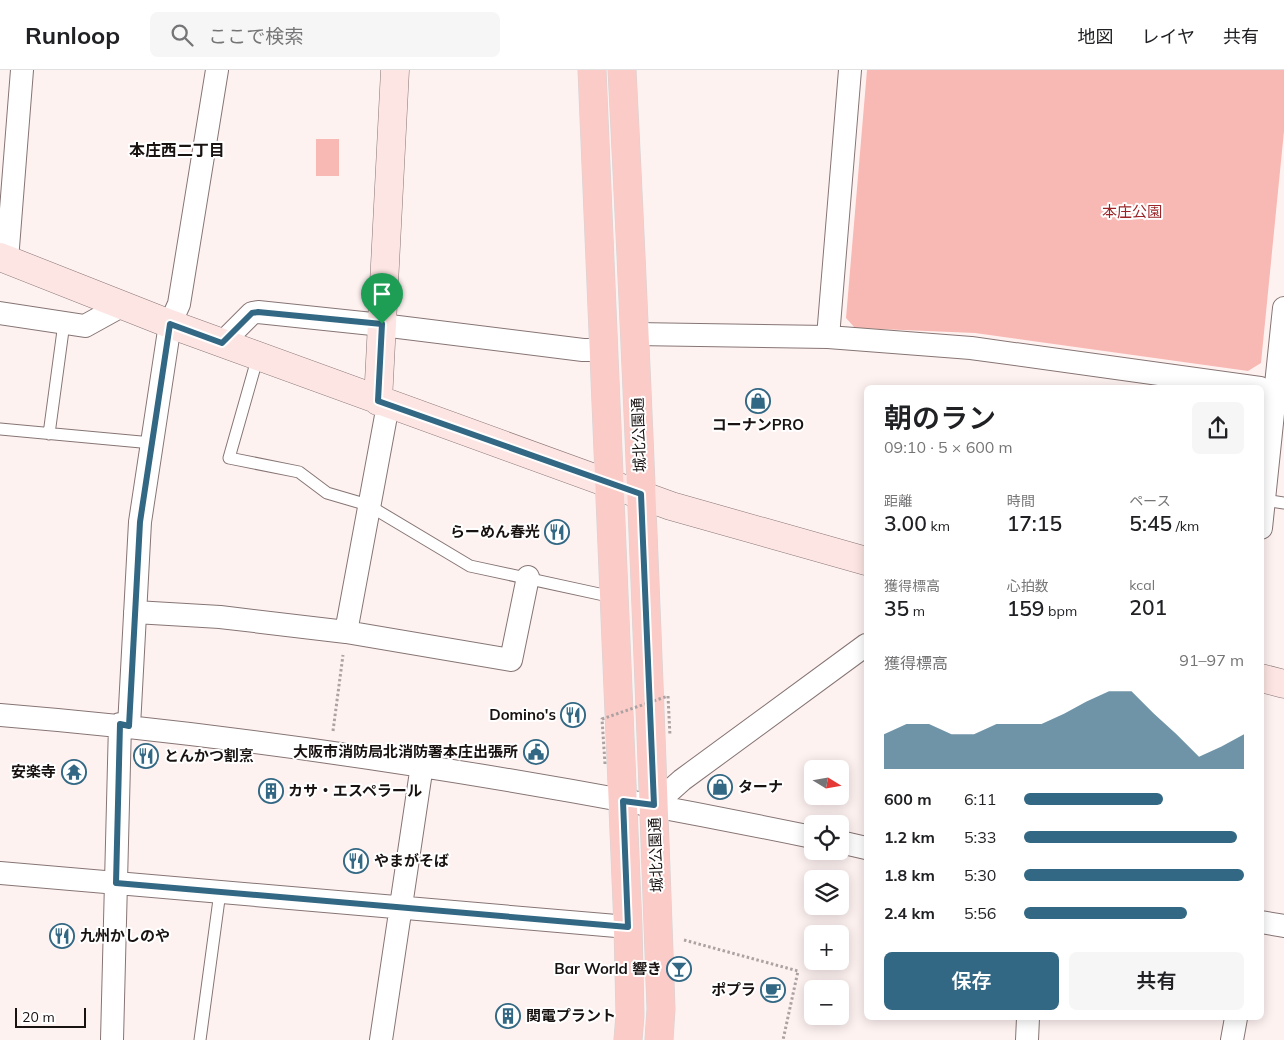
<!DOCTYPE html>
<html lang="ja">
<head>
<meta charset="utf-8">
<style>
	:root { --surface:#fff; --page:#f6f6f6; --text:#202124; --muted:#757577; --line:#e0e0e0; --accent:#336884 }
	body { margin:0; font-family:Mulish,"Noto Sans JP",sans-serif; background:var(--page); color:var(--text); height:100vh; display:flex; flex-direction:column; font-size:19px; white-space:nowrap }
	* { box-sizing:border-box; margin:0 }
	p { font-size:16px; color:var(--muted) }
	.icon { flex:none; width:28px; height:28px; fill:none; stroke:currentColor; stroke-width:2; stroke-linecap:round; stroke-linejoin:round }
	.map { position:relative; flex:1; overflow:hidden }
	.panel { position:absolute; left:864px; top:315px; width:400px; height:635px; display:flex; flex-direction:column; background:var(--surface); border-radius:8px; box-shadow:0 2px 12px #0003 }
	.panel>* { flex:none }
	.needle { width:32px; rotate:101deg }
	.fabs { position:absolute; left:804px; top:690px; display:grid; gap:10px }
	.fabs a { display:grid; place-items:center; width:45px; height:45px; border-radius:8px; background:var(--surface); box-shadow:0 2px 12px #0003; font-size:25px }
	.scale { position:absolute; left:15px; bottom:12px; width:71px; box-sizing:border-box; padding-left:5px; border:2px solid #181211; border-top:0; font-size:14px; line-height:18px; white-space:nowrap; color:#181211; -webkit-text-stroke:4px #fff; paint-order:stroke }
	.pin { position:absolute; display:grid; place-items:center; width:42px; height:42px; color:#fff; margin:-51px -21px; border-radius:50% 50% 50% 0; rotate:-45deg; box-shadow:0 0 5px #0007 }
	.pin .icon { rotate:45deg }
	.round { display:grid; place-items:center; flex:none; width:52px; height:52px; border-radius:8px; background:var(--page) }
	.summary { display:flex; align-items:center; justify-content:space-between; height:85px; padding:0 20px }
	h1 { font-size:28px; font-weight:600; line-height:38px }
	.figures { display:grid; grid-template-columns:repeat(3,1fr); gap:8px; height:85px; padding:5px 20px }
	.figures div { display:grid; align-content:center }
	.figures b { font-size:21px; font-weight:600 }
	.figures small { font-size:14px; font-weight:400 }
	.figures p { font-size:14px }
	.chart { height:140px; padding:10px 20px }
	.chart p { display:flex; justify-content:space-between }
	.chart svg { width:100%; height:90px; margin-top:5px; fill:var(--accent); opacity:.7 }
	.cta { display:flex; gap:10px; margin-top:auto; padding:10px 20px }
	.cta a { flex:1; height:58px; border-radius:8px; background:var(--accent); color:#fff; font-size:20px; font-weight:600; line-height:58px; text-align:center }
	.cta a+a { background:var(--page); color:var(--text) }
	ul { padding:0 20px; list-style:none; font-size:16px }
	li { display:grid; grid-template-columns:80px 60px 1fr; align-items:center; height:38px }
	li i { height:12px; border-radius:6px; background:var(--accent) }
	header { display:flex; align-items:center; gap:30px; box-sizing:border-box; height:70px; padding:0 25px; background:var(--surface); border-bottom:1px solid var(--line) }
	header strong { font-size:24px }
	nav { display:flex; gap:28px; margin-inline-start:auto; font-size:18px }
	.search { width:350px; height:45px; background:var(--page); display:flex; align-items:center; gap:12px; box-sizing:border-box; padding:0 18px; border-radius:8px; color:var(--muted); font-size:19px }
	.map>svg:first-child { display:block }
	.green { fill:#f8b9b4 }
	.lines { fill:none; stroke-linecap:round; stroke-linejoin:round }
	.lane-casing { stroke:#867574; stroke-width:13 }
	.street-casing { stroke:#867574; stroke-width:24 }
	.secondary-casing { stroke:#867574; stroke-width:29 }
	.primary-casing { stroke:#d5d4d4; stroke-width:29 }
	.path { stroke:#aca2a1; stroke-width:3; stroke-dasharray:2.5 2.5; stroke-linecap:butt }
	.lane { stroke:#fff; stroke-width:11 }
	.street { stroke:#fff; stroke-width:22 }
	.secondary { stroke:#fde5e3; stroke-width:28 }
	.primary { stroke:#fbcbc7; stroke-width:28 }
	.path-bridge { stroke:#aca2a1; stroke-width:3; stroke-dasharray:2.5 2.5; stroke-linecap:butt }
	.route-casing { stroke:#fff; stroke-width:10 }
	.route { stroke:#336884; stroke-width:6 }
	.labels { text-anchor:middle; stroke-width:4; stroke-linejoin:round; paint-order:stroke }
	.park-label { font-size:15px; fill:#9b2528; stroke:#fff }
	.poi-label { font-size:15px; font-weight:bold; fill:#181211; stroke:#fff; text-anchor:end }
	.street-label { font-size:15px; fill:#181211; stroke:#fff }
	.neighbourhood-label { font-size:16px; font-weight:bold; fill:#181211; stroke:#fff }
</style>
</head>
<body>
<header>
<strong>Runloop</strong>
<div class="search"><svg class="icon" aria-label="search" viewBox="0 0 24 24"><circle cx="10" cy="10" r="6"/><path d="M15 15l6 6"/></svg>ここで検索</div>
<nav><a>地図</a><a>レイヤ</a><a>共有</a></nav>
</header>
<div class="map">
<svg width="1284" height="970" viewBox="0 0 1284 970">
	<rect width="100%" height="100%" fill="#fef2f1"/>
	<path class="green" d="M867,0H1284V61L1261,293L1248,301L975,263L855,258L846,248Z
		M316,69H339V106H316Z"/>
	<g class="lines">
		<defs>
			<path id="lane" d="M258,286L229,388L299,402L327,423L368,435L470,496L613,527
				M0,359L152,373
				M49,364L64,253
				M1264,430L1284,433
				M200,970L220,822"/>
			<path id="street" d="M7,190L22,0
				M0,243L85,256L123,235
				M635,264L828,267L971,278L1260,318
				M828,267L850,0
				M222,273L252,243L258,242L382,255L583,280H604
				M1261,458L1284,238
				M135,542L220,547L346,562L388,335
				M346,562L511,590L528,507
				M0,645C273,667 544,712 812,767
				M129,656L140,452L170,254L179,234L217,0
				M654,735L682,710L866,575
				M840,772L866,778
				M0,803L628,857
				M1261,852L1284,856
				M112,970L120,654
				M381,970L422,695
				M1027,970L1028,948
				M1232,970L1236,948"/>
			<path id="secondary" d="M0,187L170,254L671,436L866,491
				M378,331L395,0
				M1261,608L1284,614"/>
			<path id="primary" d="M592,0L628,857L630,945L628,970
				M622,0C638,313 650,626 661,939L659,970"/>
		</defs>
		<use href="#lane" class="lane-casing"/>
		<use href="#street" class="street-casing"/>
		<use href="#secondary" class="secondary-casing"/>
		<use href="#primary" class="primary-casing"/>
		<path class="path" d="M333,661L343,585
			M684,870L798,901L783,970"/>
		<use href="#lane" class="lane"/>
		<use href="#street" class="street"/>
		<use href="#secondary" class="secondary"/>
		<use href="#primary" class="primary"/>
		<path class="path-bridge" d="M605,694L602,649L668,626L670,666"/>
	</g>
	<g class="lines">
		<defs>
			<path id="route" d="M258,242L382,254L378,331L641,424L654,735L623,731L628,857L116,813L120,654L129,656L140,452L170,254L222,273L252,243Z"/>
		</defs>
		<use href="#route" class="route-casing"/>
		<use href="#route" class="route"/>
	</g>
	<defs>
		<symbol id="shop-ring" viewBox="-11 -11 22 22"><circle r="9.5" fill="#fff" stroke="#336884" stroke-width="1.5"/><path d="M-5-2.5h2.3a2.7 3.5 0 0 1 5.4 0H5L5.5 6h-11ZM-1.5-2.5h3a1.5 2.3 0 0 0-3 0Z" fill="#336884"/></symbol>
		<symbol id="restaurant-ring" viewBox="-11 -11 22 22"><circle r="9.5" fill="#fff" stroke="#336884" stroke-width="1.5"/><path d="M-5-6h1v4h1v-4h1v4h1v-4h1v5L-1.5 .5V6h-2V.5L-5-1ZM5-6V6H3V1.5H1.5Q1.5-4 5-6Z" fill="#336884"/></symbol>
		<symbol id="civic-ring" viewBox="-11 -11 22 22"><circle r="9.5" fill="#fff" stroke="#336884" stroke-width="1.5"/><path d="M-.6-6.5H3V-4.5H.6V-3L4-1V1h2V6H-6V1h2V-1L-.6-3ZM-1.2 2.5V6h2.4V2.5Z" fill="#336884"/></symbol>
		<symbol id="temple-ring" viewBox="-11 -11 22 22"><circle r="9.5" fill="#fff" stroke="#336884" stroke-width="1.5"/><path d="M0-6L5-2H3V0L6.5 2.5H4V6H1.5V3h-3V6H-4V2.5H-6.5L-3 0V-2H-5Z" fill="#336884"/></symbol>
		<symbol id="building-ring" viewBox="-11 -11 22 22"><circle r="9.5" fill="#fff" stroke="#336884" stroke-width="1.5"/><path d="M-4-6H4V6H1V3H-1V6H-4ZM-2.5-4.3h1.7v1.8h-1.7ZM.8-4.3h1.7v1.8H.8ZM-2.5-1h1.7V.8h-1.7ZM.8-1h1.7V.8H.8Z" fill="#336884"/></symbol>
		<symbol id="bar-ring" viewBox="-11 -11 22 22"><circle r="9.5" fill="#fff" stroke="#336884" stroke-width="1.5"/><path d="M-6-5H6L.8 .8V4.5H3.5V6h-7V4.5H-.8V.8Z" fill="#336884"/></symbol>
		<symbol id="cafe-ring" viewBox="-11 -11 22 22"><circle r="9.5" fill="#fff" stroke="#336884" stroke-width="1.5"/><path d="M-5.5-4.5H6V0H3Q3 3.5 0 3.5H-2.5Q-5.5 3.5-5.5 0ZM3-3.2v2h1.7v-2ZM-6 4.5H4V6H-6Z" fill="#336884"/></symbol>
	</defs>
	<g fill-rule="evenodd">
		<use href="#shop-ring" x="744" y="317" width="28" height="28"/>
		<use href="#restaurant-ring" x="543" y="448" width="28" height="28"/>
		<use href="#restaurant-ring" x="559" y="631" width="28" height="28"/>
		<use href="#civic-ring" x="522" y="668" width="28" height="28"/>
		<use href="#restaurant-ring" x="132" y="672" width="28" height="28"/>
		<use href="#temple-ring" x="60" y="688" width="28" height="28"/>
		<use href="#shop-ring" x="706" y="703" width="28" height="28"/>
		<use href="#building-ring" x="257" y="707" width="28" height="28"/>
		<use href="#restaurant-ring" x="342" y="777" width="28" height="28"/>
		<use href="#restaurant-ring" x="48" y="852" width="28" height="28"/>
		<use href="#bar-ring" x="665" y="885" width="28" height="28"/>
		<use href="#cafe-ring" x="759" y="906" width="28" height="28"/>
		<use href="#building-ring" x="494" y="932" width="28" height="28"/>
	</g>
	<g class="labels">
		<g class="park-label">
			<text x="1132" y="147">本庄公園</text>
		</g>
		<g class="poi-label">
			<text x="758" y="360" text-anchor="middle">コーナンPRO</text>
			<text x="540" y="467">らーめん春光</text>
			<text x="556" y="650">Domino's</text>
			<text x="518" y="687">大阪市消防局北消防署本庄出張所</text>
			<text x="164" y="691" text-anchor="start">とんかつ割烹</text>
			<text x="56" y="707">安楽寺</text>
			<text x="738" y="722" text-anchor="start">ターナ</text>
			<text x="288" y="726" text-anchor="start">カサ・エスペラール</text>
			<text x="374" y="796" text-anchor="start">やまがそば</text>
			<text x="80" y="871" text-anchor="start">九州かしのや</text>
			<text x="662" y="904">Bar World 響き</text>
			<text x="756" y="925">ポプラ</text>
			<text x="526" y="951" text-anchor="start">関電プラント</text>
		</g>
		<g class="street-label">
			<text transform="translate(639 365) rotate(-92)" y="5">城北公園通</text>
			<text transform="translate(656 785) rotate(-92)" y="5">城北公園通</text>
		</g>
		<g class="neighbourhood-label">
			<text x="177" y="86">本庄西二丁目</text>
		</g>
	</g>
</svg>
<div class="fabs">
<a><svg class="needle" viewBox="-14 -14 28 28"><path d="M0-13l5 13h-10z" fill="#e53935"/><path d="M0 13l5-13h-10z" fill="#757577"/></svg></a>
<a><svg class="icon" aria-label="locate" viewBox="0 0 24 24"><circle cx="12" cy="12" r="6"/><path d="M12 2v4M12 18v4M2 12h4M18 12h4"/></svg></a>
<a><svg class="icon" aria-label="layers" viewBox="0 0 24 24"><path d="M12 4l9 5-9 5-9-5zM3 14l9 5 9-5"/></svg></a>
<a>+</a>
<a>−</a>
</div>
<div class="scale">20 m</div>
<div class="pin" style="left:382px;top:254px;background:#1e9e55"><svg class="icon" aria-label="arrive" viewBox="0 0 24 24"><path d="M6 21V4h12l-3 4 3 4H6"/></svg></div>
<section class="panel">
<div class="summary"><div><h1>朝のラン</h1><p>09:10 · 5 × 600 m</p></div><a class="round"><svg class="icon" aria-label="share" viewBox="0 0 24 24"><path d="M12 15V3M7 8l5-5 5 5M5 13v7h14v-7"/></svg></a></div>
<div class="figures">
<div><p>距離</p><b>3.00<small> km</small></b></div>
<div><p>時間</p><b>17:15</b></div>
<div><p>ペース</p><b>5:45<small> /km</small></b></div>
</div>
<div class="figures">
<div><p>獲得標高</p><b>35<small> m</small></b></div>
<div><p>心拍数</p><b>159<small> bpm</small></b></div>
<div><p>kcal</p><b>201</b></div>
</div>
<div class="chart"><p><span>獲得標高</span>91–97 m</p>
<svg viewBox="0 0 160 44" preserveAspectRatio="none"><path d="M0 44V27L10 22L20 22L30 27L40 27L50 22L60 22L70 22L80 17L90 11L100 6L110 6L120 17L130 27L140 38L150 33L160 27V44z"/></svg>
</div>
<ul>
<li><b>600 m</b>6:11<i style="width:63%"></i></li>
<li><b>1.2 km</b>5:33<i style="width:97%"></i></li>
<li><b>1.8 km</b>5:30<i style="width:100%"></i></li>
<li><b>2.4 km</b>5:56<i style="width:74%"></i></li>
</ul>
<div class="cta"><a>保存</a><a>共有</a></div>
</section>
</div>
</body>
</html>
